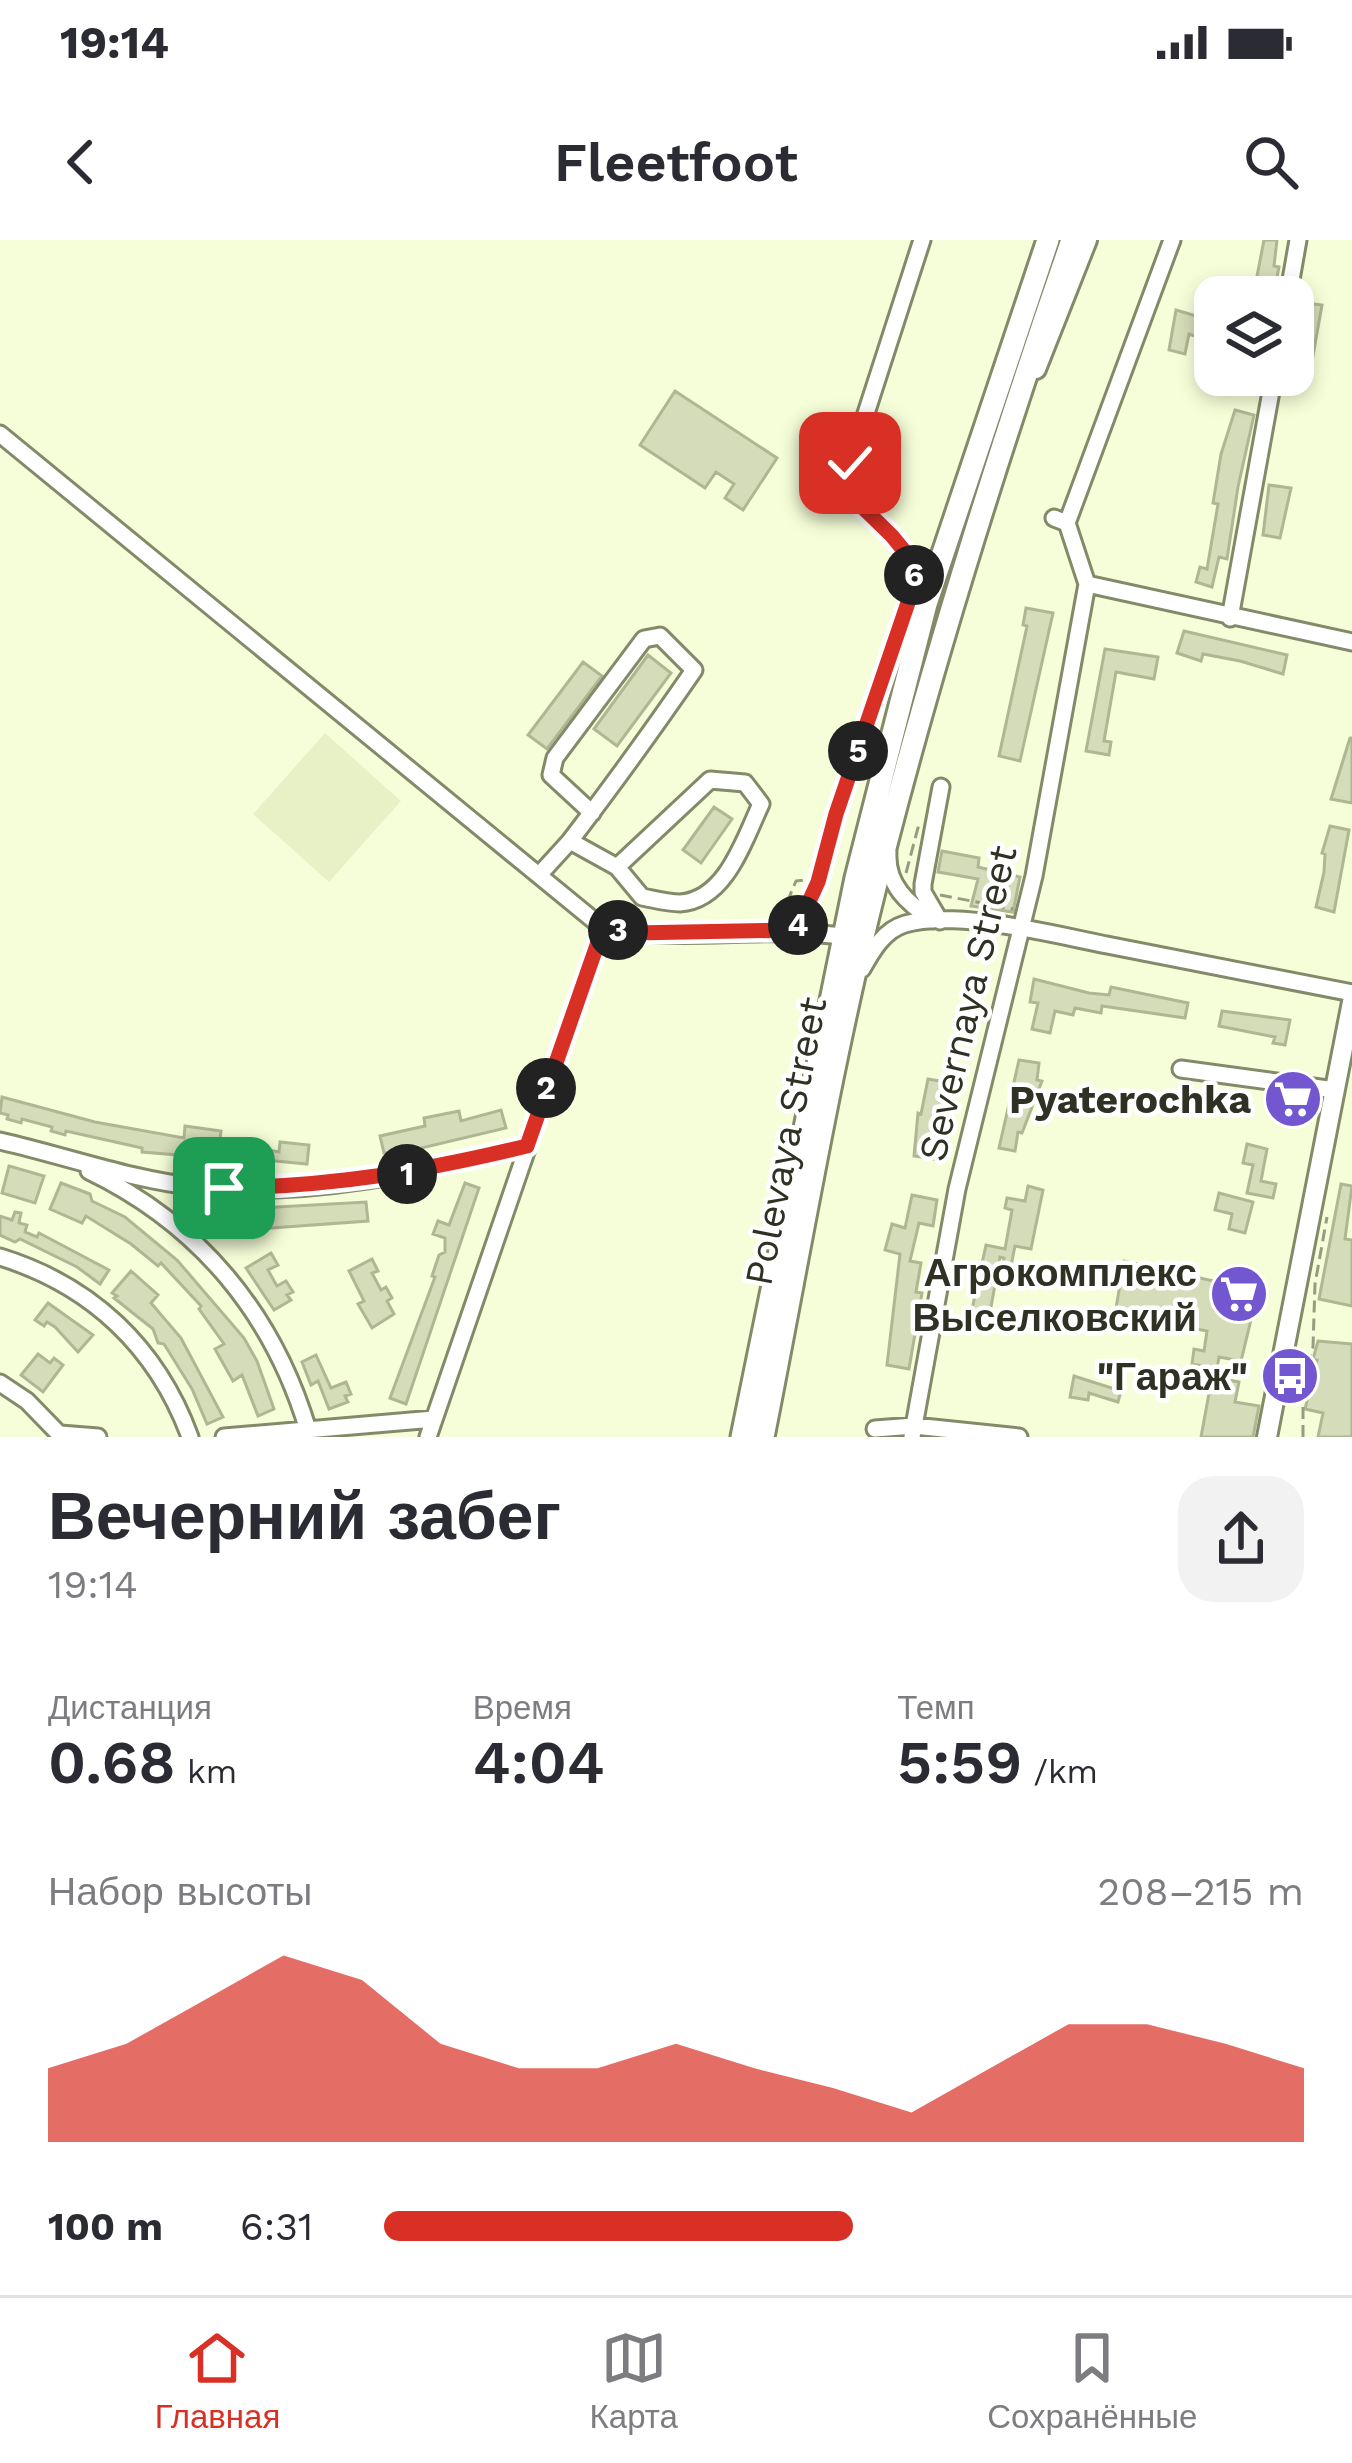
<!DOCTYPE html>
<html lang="ru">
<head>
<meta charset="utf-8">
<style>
	:root { --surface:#fff; --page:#f2f2f3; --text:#2b2b33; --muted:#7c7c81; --line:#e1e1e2; --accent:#d93025 }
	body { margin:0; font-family:"Work Sans",sans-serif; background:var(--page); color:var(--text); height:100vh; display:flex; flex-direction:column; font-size:45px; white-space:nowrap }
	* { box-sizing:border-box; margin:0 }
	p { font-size:39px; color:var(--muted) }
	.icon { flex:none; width:66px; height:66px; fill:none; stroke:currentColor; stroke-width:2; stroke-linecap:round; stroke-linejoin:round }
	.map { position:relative; height:1197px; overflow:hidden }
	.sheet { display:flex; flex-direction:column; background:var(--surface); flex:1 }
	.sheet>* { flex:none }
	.tools { position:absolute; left:1194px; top:36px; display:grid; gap:24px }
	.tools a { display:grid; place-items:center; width:120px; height:120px; border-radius:24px; background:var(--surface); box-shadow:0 6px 18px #0003; font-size:60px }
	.pin { position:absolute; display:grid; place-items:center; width:102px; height:102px; color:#fff; margin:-51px; border-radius:24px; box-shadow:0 6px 18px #0006 }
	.km { position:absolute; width:60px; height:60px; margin:-30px; border-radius:50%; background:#222; color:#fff; font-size:33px; line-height:60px; text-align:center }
	.round { display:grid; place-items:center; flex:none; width:126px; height:126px; border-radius:36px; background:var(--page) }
	.summary { display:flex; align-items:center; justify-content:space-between; height:204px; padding:0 48px }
	h1 { font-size:66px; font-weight:600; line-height:90px }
	.stats { display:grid; grid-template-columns:repeat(3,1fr); gap:18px; height:204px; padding:12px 48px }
	.stats div { display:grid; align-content:center }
	.stats b { font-size:60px; font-weight:600 }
	.stats small { font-size:33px; font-weight:400 }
	.stats p { font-size:33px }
	.chart { height:336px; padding:24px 48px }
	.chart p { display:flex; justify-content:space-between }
	.chart svg { width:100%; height:216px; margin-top:12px; fill:var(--accent); opacity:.7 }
	ul { padding:0 48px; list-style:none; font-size:39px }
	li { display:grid; grid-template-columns:192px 144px 1fr; align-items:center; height:90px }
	li i { height:30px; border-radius:15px; background:var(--accent) }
	.status { display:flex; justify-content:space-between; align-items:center; height:84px; padding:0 60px; background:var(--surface); direction:ltr }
	.status svg { height:33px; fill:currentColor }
	header { display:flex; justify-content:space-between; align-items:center; height:156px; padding:0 48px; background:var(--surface); font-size:54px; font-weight:600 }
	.tabs { display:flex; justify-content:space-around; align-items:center; height:168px; border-top:3px solid var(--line); background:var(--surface); font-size:33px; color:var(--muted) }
	.tabs a { display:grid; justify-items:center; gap:6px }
	.tabs .on { color:var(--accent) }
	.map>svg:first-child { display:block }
	.built { fill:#e8f1c6 }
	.building { fill:#d5dcb9; stroke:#afb693; stroke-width:3 }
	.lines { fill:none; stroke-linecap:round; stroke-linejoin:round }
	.minor-casing { stroke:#838a69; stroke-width:21 }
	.major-casing { stroke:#838a69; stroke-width:24 }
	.highway-casing { stroke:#838a69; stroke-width:27 }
	.path { stroke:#969b81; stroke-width:3; stroke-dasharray:12 6; stroke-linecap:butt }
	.minor { stroke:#fff; stroke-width:15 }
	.major { stroke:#fff; stroke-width:18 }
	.highway { stroke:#fff; stroke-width:21 }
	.route-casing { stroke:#fff; stroke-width:24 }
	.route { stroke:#d93025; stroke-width:15 }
	.labels { text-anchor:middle; stroke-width:9; stroke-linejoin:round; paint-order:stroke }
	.street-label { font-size:39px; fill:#2e3123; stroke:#fff }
	.poi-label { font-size:39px; font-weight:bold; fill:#2e3123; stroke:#fff; text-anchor:end }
</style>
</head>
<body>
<div class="status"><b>19:14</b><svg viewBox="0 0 49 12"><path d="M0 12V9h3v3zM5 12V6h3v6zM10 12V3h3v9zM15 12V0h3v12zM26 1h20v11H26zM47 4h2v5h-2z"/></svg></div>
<header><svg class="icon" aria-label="back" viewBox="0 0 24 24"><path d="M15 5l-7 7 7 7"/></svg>Fleetfoot<svg class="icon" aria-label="search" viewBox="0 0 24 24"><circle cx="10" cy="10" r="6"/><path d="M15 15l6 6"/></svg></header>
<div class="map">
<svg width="1352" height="1197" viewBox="0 0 1352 1197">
	<rect width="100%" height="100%" fill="#f6fed9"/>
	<path class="built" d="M325,493L401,561L329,642L253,574Z"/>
	<path class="building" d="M1264,0H1277L1274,26L1279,27L1273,57H1253Z
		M1305,63L1322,65L1312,121L1293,119Z
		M1176,70L1203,78L1198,97L1189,94L1185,114L1169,110Z
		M675,151L777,218L743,270L725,258L734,244L716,232L705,248L640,205Z
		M1235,170L1254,175L1238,247L1227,319L1219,317L1212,347L1196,342L1200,327L1207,329L1218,264L1213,263L1221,214Z
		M1269,245L1291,248L1280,298L1263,295Z
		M1026,368L1053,373L1020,521L999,516L1027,386L1023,385Z
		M1184,391L1287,415L1283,434L1240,421L1203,414L1201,421L1177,413Z
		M1105,409L1158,417L1154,439L1116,432L1104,501L1111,502L1109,515L1086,511Z
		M648,415L671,433L617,506L594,489Z
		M583,422L602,436L547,509L528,495Z
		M1350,498H1352V563L1331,559Z
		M714,567L732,579L701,623L683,610Z
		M1330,586L1349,590L1334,672L1316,667L1324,632L1325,614L1322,613Z
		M942,611L979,618L978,627L1020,637L1013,672L971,666L978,639L938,632Z
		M1034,739L1089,753L1109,755L1111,747L1188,763L1185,778L1102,766L1101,773L1075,768L1073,775L1055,771L1050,793L1032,789L1038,763L1030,762Z
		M1222,771L1290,780L1285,805L1273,803L1275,797L1219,786Z
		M1019,820L1039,823L1037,840L1042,841L1022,893L1018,892L1015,911L999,908Z
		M928,839L951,843L934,919L914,916L918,873L921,874Z
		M2,857L95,882L184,898L185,886L221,891L219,906L241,908V905L279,912L280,902L309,905L307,924L265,920L254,921V925L239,924L240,920L142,912V908L66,891L65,895L51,891L52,887L22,879L21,883L7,879L8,875L0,873Z
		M501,870L506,888L392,915L391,912L384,913L380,896L425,886L424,878L459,871L461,881Z
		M1247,904L1267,909L1261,941L1276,944L1273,958L1247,953L1253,925L1243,923Z
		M9,926L44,936L35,963L2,953Z
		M61,943L90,954L92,961L125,977L177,1020L244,1098L257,1121L274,1169L258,1176L242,1135L233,1141L215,1109L224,1104L199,1069L201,1066L161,1023L158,1026L131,1004L86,976L82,983L50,969Z
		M465,943L479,948L406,1164L390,1158L435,1037L432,1036L439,1015L445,1012V998L433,994L438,981L449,985Z
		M1341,944L1352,946L1345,999L1352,1000V1066L1319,1059Z
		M1028,946L1043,950L1031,1009L1015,1006L1010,1031L1002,1029L1004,1018L1000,1017L989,1078L971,1074L986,1005L1005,1009L1012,970L1005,968L1007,958L1025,961Z
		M1219,953L1253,962L1245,993L1229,989L1232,974L1215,970Z
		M912,955L937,960L933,986L919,983L910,1021L921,1023L916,1052L922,1053L909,1129L887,1125L900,1014L885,1010L892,984L905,988Z
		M207,960L221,961V968L242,969L366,962L368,981L242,990V982L197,980V967L206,968Z
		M15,972L21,973L19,983L27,985L25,992L37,997L39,993L109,1030L100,1044L77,1027L20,999L15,1002L0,995V976L12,980Z
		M271,1013L278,1025L268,1030L277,1046L286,1041L293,1052L287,1055L291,1060L274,1070L246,1028Z
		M372,1019L378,1031L372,1033L381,1050L386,1047L392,1058L387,1061L394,1074L372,1088L358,1064L364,1061L349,1031Z
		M1124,1021L1258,1051L1241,1121L1219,1117L1217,1129L1192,1124L1194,1109L1204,1111L1207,1091L1115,1074Z
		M131,1031L158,1055L151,1063L181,1098L223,1177L207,1184L192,1149L164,1104L158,1103L153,1089L114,1058L117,1056L112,1053Z
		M48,1063L93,1095L78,1112L55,1087L47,1082L44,1086L35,1080Z
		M1318,1101L1352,1104V1197H1318L1323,1173L1305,1169L1317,1120L1313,1119Z
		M38,1114L50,1123L54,1118L63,1125L43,1152L21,1135Z
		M316,1115L331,1148L346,1142L351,1154L345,1156L348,1162L329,1169L318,1141L311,1145L302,1122Z
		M1074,1136L1121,1151L1118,1162L1089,1153L1088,1160L1070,1157Z
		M1212,1137L1239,1142L1235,1162L1259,1166L1253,1197H1201Z"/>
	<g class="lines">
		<defs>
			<path id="minor" d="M1288,57L1298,0
				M0,194L603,688C681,703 763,686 842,696
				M845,250L850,223L922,0
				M1054,278L1067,283L1087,344
				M1067,283L1172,0
				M1087,344L1352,402
				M1230,378L1274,135
				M570,601C613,545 654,488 694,430L660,396L644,399L555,518L551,535L592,573
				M888,612C886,645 908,664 933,680
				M539,635L570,601L617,627L642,657C653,659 668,663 680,663C726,660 744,600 761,564L745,543L710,540L617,627
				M940,681L923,652V644L941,547
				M796,690L817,642L836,574L912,351L915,324C885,286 852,255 814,228
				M862,729C872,711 884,690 905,684C954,669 1056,695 1107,705C1188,721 1270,737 1352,753
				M1181,829L1335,850
				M0,901C66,916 131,940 198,947C309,958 421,932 527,906
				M89,931C199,984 273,1073 308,1190
				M0,1017C91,1045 157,1107 190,1197
				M0,1143L27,1161L62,1197
				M875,1189L914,1186L1019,1197
				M60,1194L98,1197
				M224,1197L434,1179
				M428,1197L603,688
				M912,1197L957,949L1034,636L1087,344"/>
			<path id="major" d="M1036,129L1087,0
				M1267,1197L1352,762"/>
			<path id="highway" d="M742,1197L856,638L926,364L1048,0
				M763,1197C797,1025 826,850 867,680C923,449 994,224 1072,0"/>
		</defs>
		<use href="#minor" class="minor-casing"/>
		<use href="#major" class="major-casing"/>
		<use href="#highway" class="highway-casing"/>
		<path class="path" d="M906,633L919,584
			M940,655L1013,669
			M780,679L796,641L804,640
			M1303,1197V1139L1313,1107L1315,1044L1327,977"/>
		<use href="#minor" class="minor"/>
		<use href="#major" class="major"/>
		<use href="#highway" class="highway"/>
	</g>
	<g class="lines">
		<defs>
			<path id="route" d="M224,948C335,946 419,932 527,906L603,688L633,693L796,690L818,642L836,574L912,351L915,324L892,296L845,250L850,223"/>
		</defs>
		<use href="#route" class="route-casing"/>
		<use href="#route" class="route"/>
	</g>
	<defs>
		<symbol id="supermarket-disc" viewBox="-11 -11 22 22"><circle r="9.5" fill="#7257d1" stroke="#fff"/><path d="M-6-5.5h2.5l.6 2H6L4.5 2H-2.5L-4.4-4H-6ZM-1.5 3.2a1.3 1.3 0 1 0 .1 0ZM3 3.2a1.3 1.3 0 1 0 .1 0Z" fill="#fff"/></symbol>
		<symbol id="bus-disc" viewBox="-11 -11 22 22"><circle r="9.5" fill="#7257d1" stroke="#fff"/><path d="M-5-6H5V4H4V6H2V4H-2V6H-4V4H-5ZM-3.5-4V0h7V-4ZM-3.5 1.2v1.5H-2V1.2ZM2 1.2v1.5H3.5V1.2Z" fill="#fff"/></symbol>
	</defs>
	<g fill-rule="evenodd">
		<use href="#supermarket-disc" x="1260" y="826" width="66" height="66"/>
		<use href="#supermarket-disc" x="1206" y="1021" width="66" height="66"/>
		<use href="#bus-disc" x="1257" y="1103" width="66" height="66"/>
	</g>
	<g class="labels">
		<g class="street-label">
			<text transform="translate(967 763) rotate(-77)" y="14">Severnaya Street</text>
			<text transform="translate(785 901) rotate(-79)" y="14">Polevaya Street</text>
		</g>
		<g class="poi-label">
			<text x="1251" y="873">Pyaterochka</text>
			<text x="1197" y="1046">Агрокомплекс<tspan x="1197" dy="45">Выселковский</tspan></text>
			<text x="1248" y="1150">"Гараж"</text>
		</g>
	</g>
</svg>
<div class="tools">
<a><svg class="icon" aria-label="layers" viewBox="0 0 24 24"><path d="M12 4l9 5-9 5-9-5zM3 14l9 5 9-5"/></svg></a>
</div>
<div class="pin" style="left:224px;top:948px;background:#1e9e55"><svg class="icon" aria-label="arrive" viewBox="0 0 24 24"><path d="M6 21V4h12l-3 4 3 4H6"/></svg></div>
<div class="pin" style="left:850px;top:223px;background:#d93025"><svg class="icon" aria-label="check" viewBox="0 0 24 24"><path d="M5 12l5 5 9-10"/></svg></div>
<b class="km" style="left:407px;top:934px">1</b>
<b class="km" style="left:546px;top:848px">2</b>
<b class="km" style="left:618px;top:690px">3</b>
<b class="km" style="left:798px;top:685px">4</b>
<b class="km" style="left:858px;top:511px">5</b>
<b class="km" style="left:914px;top:335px">6</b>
</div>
<section class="sheet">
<div class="summary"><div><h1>Вечерний забег</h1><p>19:14</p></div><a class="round"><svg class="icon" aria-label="share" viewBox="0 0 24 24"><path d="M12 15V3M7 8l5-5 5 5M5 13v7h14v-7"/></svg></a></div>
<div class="stats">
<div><p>Дистанция</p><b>0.68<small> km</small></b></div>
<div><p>Время</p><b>4:04</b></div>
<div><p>Темп</p><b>5:59<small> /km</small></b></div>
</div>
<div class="chart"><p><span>Набор высоты</span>208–215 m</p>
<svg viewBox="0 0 160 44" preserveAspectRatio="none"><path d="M0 44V29L10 24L20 15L30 6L40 11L50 24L60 29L70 29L80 24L90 29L100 33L110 38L120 29L130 20L140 20L150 24L160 29V44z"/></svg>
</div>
<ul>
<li><b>100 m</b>6:31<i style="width:51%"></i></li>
</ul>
</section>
<nav class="tabs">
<a class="on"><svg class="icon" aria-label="home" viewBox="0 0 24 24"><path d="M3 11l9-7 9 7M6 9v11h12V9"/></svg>Главная</a>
<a><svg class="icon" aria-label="map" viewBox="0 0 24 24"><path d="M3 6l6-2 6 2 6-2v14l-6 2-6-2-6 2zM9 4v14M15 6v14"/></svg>Карта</a>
<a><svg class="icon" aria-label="saved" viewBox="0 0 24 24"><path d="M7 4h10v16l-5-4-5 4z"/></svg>Сохранённые</a>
</nav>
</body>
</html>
